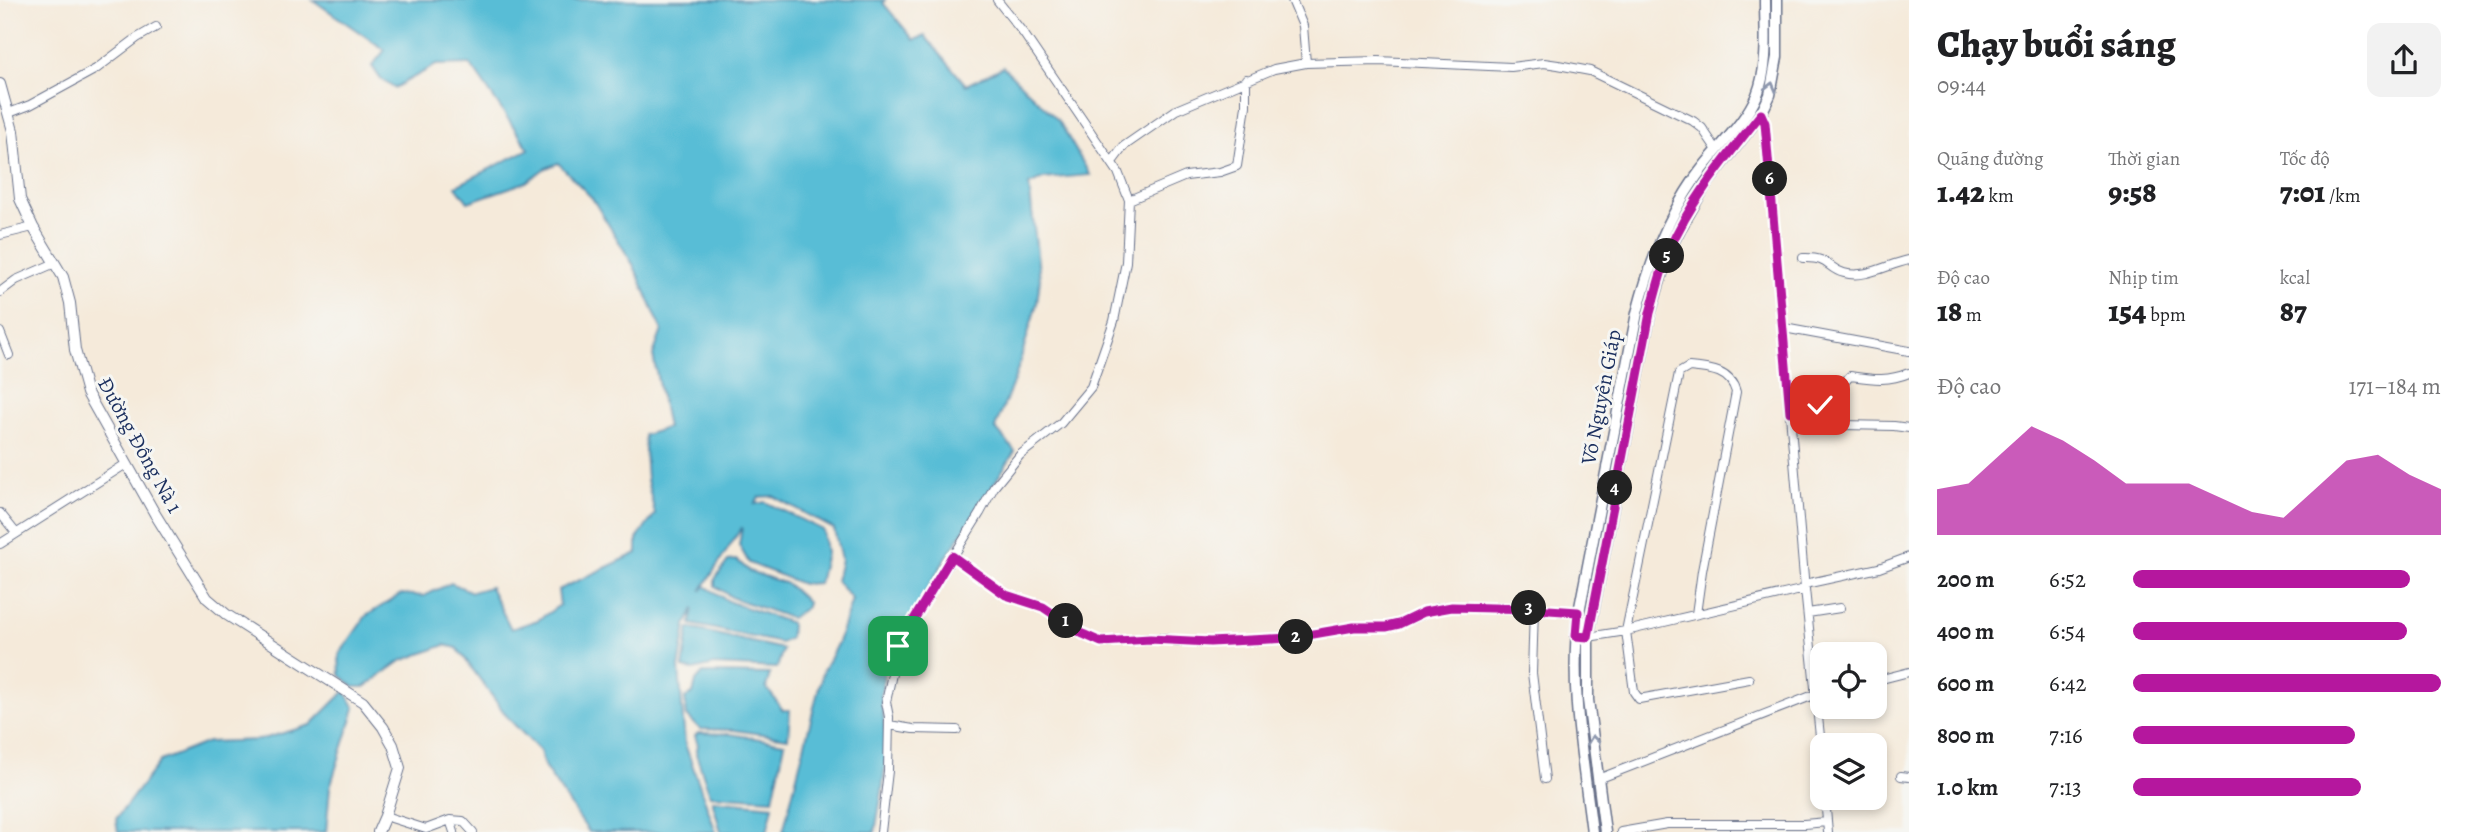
<!DOCTYPE html>
<html lang="vi">
<head>
<meta charset="utf-8">
<style>
	:root { --surface:#fff; --page:#f2f2f2; --text:#202124; --muted:#757577; --accent:#b5179e }
	body { margin:0; font-family:Alegreya,serif; background:var(--page); color:var(--text); height:100vh; display:flex; flex-direction:column; font-size:26px; white-space:nowrap }
	* { box-sizing:border-box; margin:0 }
	p { font-size:23px; color:var(--muted) }
	.icon { flex:none; width:38px; height:38px; fill:none; stroke:currentColor; stroke-width:2; stroke-linecap:round; stroke-linejoin:round }
	.map { position:relative; flex:1; overflow:hidden }
	.panel { display:flex; flex-direction:column; background:var(--surface); width:560px }
	.panel>* { flex:none }
	.tools { position:absolute; left:1810px; top:642px; display:grid; gap:14px }
	.tools a { display:grid; place-items:center; width:77px; height:77px; border-radius:14px; background:var(--surface); box-shadow:0 4px 10px #0003; font-size:35px }
	.pin { position:absolute; display:grid; place-items:center; width:60px; height:60px; color:#fff; margin:-30px; border-radius:14px; box-shadow:0 4px 10px #0006 }
	.km { position:absolute; width:35px; height:35px; margin:-18px; border-radius:50%; background:#222; color:#fff; font-size:19px; line-height:35px; text-align:center }
	.round { display:grid; place-items:center; flex:none; width:74px; height:74px; border-radius:14px; background:var(--page) }
	.summary { display:flex; align-items:center; justify-content:space-between; height:119px; padding:0 28px }
	h1 { font-size:38px; font-weight:800; line-height:52px }
	.figures { display:grid; grid-template-columns:repeat(3,1fr); gap:10px; height:119px; padding:7px 28px }
	.figures div { display:grid; align-content:center }
	.figures b { font-size:30px; font-weight:800 }
	.figures small { font-size:19px; font-weight:400 }
	.figures p { font-size:19px }
	.chart { height:196px; padding:14px 28px }
	.chart p { display:flex; justify-content:space-between }
	.chart svg { width:100%; height:126px; margin-top:7px; fill:var(--accent); opacity:.7 }
	ul { padding:0 28px; list-style:none; font-size:23px }
	li { display:grid; grid-template-columns:112px 84px 1fr; align-items:center; height:52px }
	li i { height:18px; border-radius:9px; background:var(--accent) }
	main { display:flex; flex:1; min-height:0 }
	.map>svg:first-child { display:block }
	.water { fill:#58bdd6; stroke:#3a769a; stroke-width:2 }
	.lines { fill:none; stroke-linecap:round; stroke-linejoin:round }
	.minor-casing { stroke:#677089; stroke-width:10 }
	.tertiary-casing { stroke:#677089; stroke-width:12 }
	.secondary-casing { stroke:#677089; stroke-width:13 }
	.minor { stroke:#fff; stroke-width:8 }
	.tertiary { stroke:#fff; stroke-width:10 }
	.secondary { stroke:#fff; stroke-width:10 }
	.oneway { stroke:#8d97ae }
	.route-casing { stroke:#fff; stroke-width:14 }
	.route { stroke:#b5179e; stroke-width:9 }
	.labels { text-anchor:middle; stroke-width:6; stroke-linejoin:round; paint-order:stroke }
	.street-label { font-size:21px; fill:#1b2f5e; stroke:#f6f6f2 }
</style>
</head>
<body>
<main>
<div class="map">
<svg width="1909" height="832" viewBox="0 0 1909 832">
	<rect width="100%" height="100%" fill="#f6f6f2"/>
	<filter id="ink" filterUnits="userSpaceOnUse"><feTurbulence type="fractalNoise" baseFrequency=".0143" numOctaves="2"/><feDisplacementMap in="SourceGraphic" scale="14" xChannelSelector="R" yChannelSelector="G"/><feConvolveMatrix kernelMatrix="1 2 1 2 8 2 1 2 1" color-interpolation-filters="sRGB"/></filter>
	<filter id="wash" filterUnits="userSpaceOnUse"><feTurbulence type="fractalNoise" baseFrequency=".00686" numOctaves="4" result="noise"/><feDisplacementMap in="SourceGraphic" scale="28" xChannelSelector="R" yChannelSelector="G"/><feGaussianBlur stdDeviation="1.57" result="paint"/><feColorMatrix in="noise" values="0 0 0 0 0 0 0 0 0 0 0 0 0 0 0 0 0 1.4 0 .05"/><feComposite in="paint" operator="in"/></filter>
	<g filter="url(#wash)">
		<rect width="100%" height="100%" fill="#f5eada"/>
		<path class="water" d="M313,0H885L883,3L914,40L925,36L966,85L1003,67L1059,121L1090,175L1043,179L1029,185L1040,279L1037,303L1016,375L995,428L1015,451L946,558L894,645L885,666L881,695L887,749L882,792L875,832H783L823,671L838,642L852,599L836,581L841,560L834,529L773,496L759,497L755,504L765,502L823,530L826,553L819,583L802,584L749,563L739,545L742,527L701,591L705,586L730,602L791,623L790,638L781,643L691,624L694,608L686,625L679,668L685,744L716,832H589L545,768L540,751L509,719L457,648L445,645L401,661L365,687H354L340,675L339,655L366,616L401,594L424,596L451,583L472,592L490,587L511,629L538,620L560,605L558,590L637,553V539L655,514L647,480L644,435L667,428L653,355L662,330L634,266L592,198L558,163L544,169L526,182L468,202L456,186L529,149L470,64L436,65L394,88L380,78L372,66L385,50Z
			M737,560L749,571L787,584L807,602V607L791,618L733,598L715,586V579L728,561Z
			M689,628L783,649L777,668L714,665L693,670L683,668Z
			M703,673L770,674L766,687L783,710H790L788,738L734,730L700,729L687,716L685,698L693,694L696,681Z
			M345,691L355,708L330,787L326,832H118L116,819L160,761L208,742L259,740L311,725Z
			M698,733L730,734L785,743L773,799L710,795L696,754L698,745L695,736Z
			M712,800L773,806L767,832H721Z"/>
	</g>
	<g filter="url(#ink)">
		<g class="lines">
			<defs>
				<path id="minor" d="M1292,0L1303,26L1306,63
					M9,113L30,105L96,69L137,38L156,27
					M1761,114L1765,123L1805,589L1822,756
					M1112,162L1124,146L1176,110L1274,69L1306,63L1378,61L1511,67L1544,63L1558,65L1590,71L1693,121L1702,128L1717,150
					M1129,200L1186,176L1220,172L1237,166L1246,106V79
					M0,235L33,227
					M1803,258C1830,257 1826,268 1844,273C1866,279 1888,264 1909,260
					M0,292L16,280L55,263
					M1784,328L1909,351
					M0,332L9,355
					M1790,412L1824,404L1850,376C1872,379 1887,382 1909,373
					M1791,424L1894,426L1909,428
					M0,513L16,533
					M0,544L126,464
					M952,556L1006,595L1043,607L1083,634L1101,642L1164,638L1178,641L1210,642L1290,638L1354,627H1386L1399,624L1437,608L1476,607L1579,612
					M1805,584L1879,568L1909,557
					M1534,609L1532,673L1545,779
					M1808,613L1840,608
					M1696,614L1702,571L1736,392C1730,370 1710,369 1689,367L1679,373L1626,631L1634,692L1639,699L1749,679
					M1588,637L1626,631L1805,589
					M1874,681L1909,672
					M889,725L913,729L957,730
					M1901,776L1909,777
					M1598,779L1819,693
					M1825,798L1828,832
					M385,816L426,829L450,820L463,821L473,832
					M450,820L454,832
					M881,832L888,771L889,717L886,702L898,646L980,513L994,487L1020,455L1061,423L1091,387L1114,321L1126,262L1129,200L1118,172L1024,34L997,0
					M1621,832L1667,824H1804L1827,822"/>
				<path id="tertiary" d="M0,84L13,131L20,199L33,227L63,277L70,303L75,350L87,393L155,514L207,598L227,615L363,702L383,727L393,745L400,768L385,816L378,832"/>
				<path id="secondary" d="M1592,832C1583,759 1569,686 1579,612L1637,313C1650,263 1667,219 1696,177C1715,149 1744,126 1757,95C1769,65 1765,31 1765,0
					M1605,832L1588,700V637L1650,313L1669,250L1680,229L1705,186L1761,114L1770,95L1777,57V0"/>
			</defs>
			<use href="#minor" class="minor-casing"/>
			<use href="#tertiary" class="tertiary-casing"/>
			<use href="#secondary" class="secondary-casing"/>
			<use href="#minor" class="minor"/>
			<use href="#tertiary" class="tertiary"/>
			<use href="#secondary" class="secondary"/>
		</g>
		<defs><path id="oneway-chevron" d="M-2-3.5L2.5 0L-2 3.5" fill="none" stroke-width="1.6" stroke-linecap="round" stroke-linejoin="round" transform="scale(1.75)"/></defs>
		<g class="oneway">
			<use href="#oneway-chevron" transform="translate(1771 87) rotate(-75)"/>
			<use href="#oneway-chevron" transform="translate(1593 740) rotate(-97)"/>
		</g>
	</g>
	<g class="lines" filter="url(#ink)">
		<defs>
			<path id="route" d="M898,646L952,556L1006,595L1043,607L1083,634L1101,642L1150,639L1210,642L1290,638L1354,627H1386L1399,624L1424,612L1452,607L1534,609L1578,612L1576,636L1588,637L1650,313C1656,292 1661,270 1669,250C1691,199 1727,157 1761,114L1765,123L1790,412L1820,405"/>
		</defs>
		<use href="#route" class="route-casing"/>
		<use href="#route" class="route"/>
	</g>
	<g class="labels">
		<g class="street-label">
			<text transform="translate(1601 397) rotate(-79)" y="7">Võ Nguyên Giáp</text>
			<text transform="translate(140 445) rotate(61)" y="7">Đường Đồng Nà 1</text>
		</g>
	</g>
</svg>
<div class="tools">
<a><svg class="icon" aria-label="locate" viewBox="0 0 24 24"><circle cx="12" cy="12" r="6"/><path d="M12 2v4M12 18v4M2 12h4M18 12h4"/></svg></a>
<a><svg class="icon" aria-label="layers" viewBox="0 0 24 24"><path d="M12 4l9 5-9 5-9-5zM3 14l9 5 9-5"/></svg></a>
</div>
<div class="pin" style="left:898px;top:646px;background:#1e9e55"><svg class="icon" aria-label="arrive" viewBox="0 0 24 24"><path d="M6 21V4h12l-3 4 3 4H6"/></svg></div>
<div class="pin" style="left:1820px;top:405px;background:#d93025"><svg class="icon" aria-label="check" viewBox="0 0 24 24"><path d="M5 12l5 5 9-10"/></svg></div>
<b class="km" style="left:1066px;top:621px">1</b>
<b class="km" style="left:1296px;top:637px">2</b>
<b class="km" style="left:1529px;top:608px">3</b>
<b class="km" style="left:1615px;top:488px">4</b>
<b class="km" style="left:1667px;top:256px">5</b>
<b class="km" style="left:1770px;top:179px">6</b>
</div>
<section class="panel">
<div class="summary"><div><h1>Chạy buổi sáng</h1><p>09:44</p></div><a class="round"><svg class="icon" aria-label="share" viewBox="0 0 24 24"><path d="M12 15V3M7 8l5-5 5 5M5 13v7h14v-7"/></svg></a></div>
<div class="figures">
<div><p>Quãng đường</p><b>1.42<small> km</small></b></div>
<div><p>Thời gian</p><b>9:58</b></div>
<div><p>Tốc độ</p><b>7:01<small> /km</small></b></div>
</div>
<div class="figures">
<div><p>Độ cao</p><b>18<small> m</small></b></div>
<div><p>Nhịp tim</p><b>154<small> bpm</small></b></div>
<div><p>kcal</p><b>87</b></div>
</div>
<div class="chart"><p><span>Độ cao</span>171–184 m</p>
<svg viewBox="0 0 160 44" preserveAspectRatio="none"><path d="M0 44V28L10 26L20 16L30 6L40 11L50 18L60 26L70 26L80 26L90 31L100 36L110 38L120 28L130 18L140 16L150 23L160 28V44z"/></svg>
</div>
<ul>
<li><b>200 m</b>6:52<i style="width:90%"></i></li>
<li><b>400 m</b>6:54<i style="width:89%"></i></li>
<li><b>600 m</b>6:42<i style="width:100%"></i></li>
<li><b>800 m</b>7:16<i style="width:72%"></i></li>
<li><b>1.0 km</b>7:13<i style="width:74%"></i></li>
</ul>
</section>
</main>
</body>
</html>
